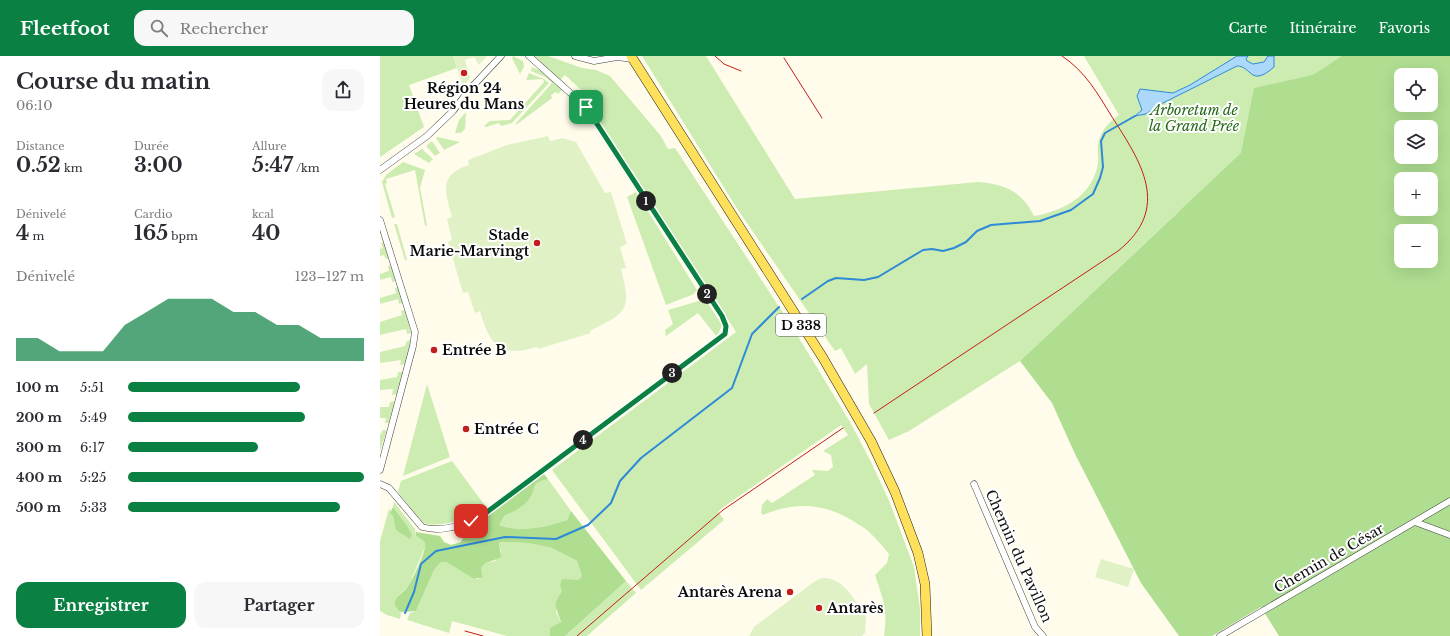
<!DOCTYPE html>
<html lang="fr">
<head>
<meta charset="utf-8">
<style>
	:root { --surface:#fff; --page:#f7f7f7; --text:#2b2b33; --muted:#7c7c81; --accent:#0b8043 }
	body { margin:0; font-family:"Libre Baskerville",serif; background:var(--page); color:var(--text); height:100vh; display:flex; flex-direction:column; font-size:15px; white-space:nowrap }
	* { box-sizing:border-box; margin:0 }
	p { font-size:13px; color:var(--muted) }
	.icon { flex:none; width:22px; height:22px; fill:none; stroke:currentColor; stroke-width:2; stroke-linecap:round; stroke-linejoin:round }
	.map { position:relative; flex:1; overflow:hidden }
	.side { display:flex; flex-direction:column; background:var(--surface); width:380px }
	.side>* { flex:none }
	.buttons { position:absolute; left:1014px; top:12px; display:grid; gap:8px }
	.buttons a { display:grid; place-items:center; width:44px; height:44px; border-radius:8px; background:var(--surface); box-shadow:0 4px 16px #0002; font-size:20px }
	.pin { position:absolute; display:grid; place-items:center; width:34px; height:34px; color:#fff; margin:-17px; border-radius:8px; box-shadow:0 2px 6px #0006 }
	.km { position:absolute; width:20px; height:20px; margin:-10px; border-radius:50%; background:#222; color:#fff; font-size:11px; line-height:20px; text-align:center }
	.round { display:grid; place-items:center; flex:none; width:42px; height:42px; border-radius:12px; background:var(--page) }
	.overview { display:flex; align-items:center; justify-content:space-between; height:68px; padding:0 16px }
	h1 { font-size:22px; font-weight:800; line-height:30px }
	.metrics { display:grid; grid-template-columns:repeat(3,1fr); gap:6px; height:68px; padding:4px 16px }
	.metrics div { display:grid; align-content:center }
	.metrics b { font-size:20px; font-weight:800 }
	.metrics small { font-size:11px; font-weight:400 }
	.metrics p { font-size:11px }
	.chart { height:112px; padding:8px 16px }
	.chart p { display:flex; justify-content:space-between }
	.chart svg { width:100%; height:72px; margin-top:4px; fill:var(--accent); opacity:.7 }
	.action { display:flex; gap:8px; margin-top:auto; padding:8px 16px }
	.action a { flex:1; height:46px; border-radius:12px; background:var(--accent); color:#fff; font-size:16px; font-weight:800; line-height:46px; text-align:center }
	.action a+a { background:var(--page); color:var(--text) }
	ul { padding:0 16px; list-style:none; font-size:13px }
	li { display:grid; grid-template-columns:64px 48px 1fr; align-items:center; height:30px }
	li i { height:10px; border-radius:5px; background:var(--accent) }
	header { display:flex; align-items:center; gap:24px; box-sizing:border-box; height:56px; padding:0 20px; background:var(--accent); color:#fff }
	header strong { font-size:19px }
	nav { display:flex; gap:22px; margin-inline-start:auto; font-size:14px }
	.search { width:280px; height:36px; background:var(--page); display:flex; align-items:center; gap:10px; box-sizing:border-box; padding:0 14px; border-radius:12px; color:var(--muted); font-size:15px }
	main { display:flex; flex:1; min-height:0 }
	.map>svg:first-child { display:block }
	.green { fill:#cdecb2 }
	.forest { fill:#afde91; fill-rule:evenodd }
	.pitch { fill:#e0f2c5 }
	.water { fill:#acd9fa; stroke:#2e8ad6 }
	.lines { fill:none; stroke-linecap:round; stroke-linejoin:round }
	.stream { stroke:#2e8ad6; stroke-width:2 }
	.minor-casing { stroke:#3f3f3f; stroke-width:7 }
	.primary-casing { stroke:#1d1d1d; stroke-width:10 }
	.minor { stroke:#fff; stroke-width:6 }
	.primary { stroke:#ffe05b; stroke-width:9 }
	.tram { stroke:#c51d1b; stroke-width:1 }
	.route-casing { stroke:#fff; stroke-width:8 }
	.route { stroke:#0b8043; stroke-width:5 }
	.poi-dot { fill:#c51d1b; stroke:#fff; stroke-width:1.5 }
	.labels { text-anchor:middle; stroke-width:4; stroke-linejoin:round; paint-order:stroke }
	.shield { fill:#fff; stroke:#555; stroke-width:1 }
	.shield-label { font-size:13px; font-weight:bold; fill:#0c0c0c }
	.poi-label { font-size:14px; font-weight:bold; fill:#0c0c0c; stroke:#fff; text-anchor:start }
	.park-label { font-size:14px; font-style:italic; fill:#246818; stroke:#fff }
	.street-label { font-size:14px; fill:#0c0c0c; stroke:#fff }
</style>
</head>
<body>
<header>
<strong>Fleetfoot</strong>
<div class="search"><svg class="icon" aria-label="search" viewBox="0 0 24 24"><circle cx="10" cy="10" r="6"/><path d="M15 15l6 6"/></svg>Rechercher</div>
<nav><a>Carte</a><a>Itinéraire</a><a>Favoris</a></nav>
</header>
<main>
<section class="side">
<div class="overview"><div><h1>Course du matin</h1><p>06:10</p></div><a class="round"><svg class="icon" aria-label="share" viewBox="0 0 24 24"><path d="M12 15V3M7 8l5-5 5 5M5 13v7h14v-7"/></svg></a></div>
<div class="metrics">
<div><p>Distance</p><b>0.52<small> km</small></b></div>
<div><p>Durée</p><b>3:00</b></div>
<div><p>Allure</p><b>5:47<small> /km</small></b></div>
</div>
<div class="metrics">
<div><p>Dénivelé</p><b>4<small> m</small></b></div>
<div><p>Cardio</p><b>165<small> bpm</small></b></div>
<div><p>kcal</p><b>40</b></div>
</div>
<div class="chart"><p><span>Dénivelé</span>123–127 m</p>
<svg viewBox="0 0 160 44" preserveAspectRatio="none"><path d="M0 44V30L10 30L20 38L30 38L40 38L50 22L60 14L70 6L80 6L90 6L100 14L110 14L120 22L130 22L140 30L150 30L160 30V44z"/></svg>
</div>
<ul>
<li><b>100 m</b>5:51<i style="width:73%"></i></li>
<li><b>200 m</b>5:49<i style="width:75%"></i></li>
<li><b>300 m</b>6:17<i style="width:55%"></i></li>
<li><b>400 m</b>5:25<i style="width:100%"></i></li>
<li><b>500 m</b>5:33<i style="width:90%"></i></li>
</ul>
<div class="action"><a>Enregistrer</a><a>Partager</a></div>
</section>
<div class="map">
<svg width="1070" height="580" viewBox="0 0 1070 580">
	<rect width="100%" height="100%" fill="#fffceb"/>
	<path class="green" d="M0,0H73L77,12L29,29L44,71L0,101Z
		M133,0L143,5L144,11L140,18L132,2Z
		M155,0H168L202,12L216,14L230,20L281,80L288,93L295,92L411,269L470,366L492,408L510,447L534,511L540,553V580H504C508,554 503,543 495,519L507,507L509,498C503,491 497,483 490,477C486,472 480,470 475,466C444,447 416,445 383,459L381,457L382,449L387,443L392,447L435,419L432,414L448,415L453,411L451,399L443,395L468,379L461,369L342,452L338,456L344,464L261,534L172,414L356,276L209,49L212,44L185,19L180,24Z
		M262,0H326L415,143L598,126C624,128 642,135 654,160C683,155 713,140 718,107C719,101 717,95 718,89C720,75 728,67 739,59L704,0H997L797,157L640,305L529,375L509,384L489,348L487,308L475,318L461,292L455,295L358,154Z
		M152,11L161,15L182,34L178,38L176,36L171,39L172,42L136,69V67L172,27L165,21L151,15Z
		M149,17L164,23L169,27L132,67L121,70L119,67L106,71L104,70L110,65L130,64L164,26L163,23L146,24Z
		M86,56L85,73L81,77H75L79,64Z
		M57,81L80,86L64,94L56,82Z
		M52,85L60,97L55,100L46,90Z
		M42,93L53,103L49,107L34,98Z
		M23,106L45,114L40,132L47,169L45,170L35,114L6,123L7,127L5,128L15,161L12,162L2,126L6,119Z
		M256,136L317,234L314,238L286,249L247,141Z
		M14,168H17L27,204H25Z
		M5,186L9,202L6,203L4,199L0,200V193L3,192L1,187Z
		M11,209L16,225L12,226L11,221L0,224V218L9,215L8,210Z
		M18,231L23,247L19,248L18,243L0,248V242L16,237L15,232Z
		M322,244L327,246L342,269L337,281L318,257L286,280L285,274L293,268L288,254Z
		M25,254L31,277L27,278L26,273L0,279V266L22,259L21,255Z
		M31,284L25,308L20,309L21,304L0,307V296L25,290L27,285Z
		M18,316H23L17,338L12,339L13,333L0,334V324L17,321Z
		M47,328L70,401L23,420Z
		M15,345L9,367H5L6,362H0V351H9L10,346Z
		M3,374H7L0,395V379Z
		M72,405L106,451C89,461 63,473 43,467L18,436L21,425Z
		M168,423L191,455L187,464C167,471 140,477 119,469L123,460C132,456 145,451 150,442C158,430 149,428 168,423Z
		M14,446L35,473L36,480L45,485L46,489L28,531L19,539L16,552L21,556L20,563L7,559L0,555V485L9,453L11,454L10,457L13,460L17,474L26,468L13,451Z
		M122,486L148,487L172,492L197,505L202,520L198,524H182V535L179,540L176,556L181,566L175,570L170,580H127L72,565L69,577L27,564L30,557L36,555L54,514L61,506H66L94,523H99C101,509 101,508 115,505L121,496L119,487Z
		M246,525L256,537L207,580H185Z"/>
	<path class="forest" d="M962,0H1070V580H899L881,551L832,580H799L761,527L695,398L672,347L640,305L861,97L874,32L933,19ZM1021,19H1051V49H1021ZM1021,71H1051V101H1021ZM1021,123H1051V153H1021ZM1021,175H1051V205H1021Z
		M164,418L168,423C149,428 158,430 150,442C145,451 132,456 124,460L119,469C140,477 167,471 187,464L191,455L246,525L185,580H170V572L181,566C176,550 172,550 182,535L180,529L182,523L198,524L202,520L197,505L172,492L148,487L122,486L119,487L121,501C111,507 96,506 103,521L94,523L66,506H61L54,514L36,555L21,556C18,554 14,551 15,546C16,540 23,537 27,532C31,527 48,492 45,487C44,484 39,482 36,480V476L60,480L64,486L71,489L81,486L85,478L86,473L94,470Z
		M13,451L26,468L32,479L30,483L16,474L13,460L10,457Z"/>
	<path class="pitch" d="M73,0H107L99,9L94,1L85,4L90,22L83,30Z
		M168,80L170,85L183,82L196,86L225,137L231,136L247,188L240,191L246,212L241,213C252,255 247,256 210,275L211,277L158,293L157,291C120,302 110,290 100,255L95,257L88,236L83,237L68,186L72,184L67,163L72,161C65,136 58,119 89,109L88,104L127,89Z
		M721,503L754,513L748,531L715,521Z
		M442,522C464,520 476,547 486,561L485,577L482,580H369L374,571L435,525Z"/>
	<path class="water" d="M857,0H868L866,3L867,5L873,8L884,6L888,0H894V11C870,32 872,10 857,10L779,49L766,58L755,60L762,54L757,40L760,33L793,37L810,29Z"/>
	<g class="lines">
		<path class="stream" d="M422,243L448,225L456,222L484,224L498,221L543,194L552,193L563,195L574,192L586,186L597,175L611,169L660,165L691,154L713,138L720,122L723,111L721,85L725,77L755,60
			M25,557L34,536L41,508L56,495L125,481L176,483L208,469L231,447L240,425L261,402L352,332L372,278L399,251"/>
		<defs>
			<path id="minor" d="M195,0L214,5L237,1L253,3
				M0,114L47,80L73,55L90,33L121,0
				M0,164L35,276L33,290L0,414
				M0,428L9,432L42,471C62,477 86,468 103,459L345,278L346,270L342,260L206,51L149,0
				M594,428L655,571L663,580
				M1035,466L1070,479
				M840,580L1070,445"/>
			<path id="primary" d="M251,0L443,302L491,385L515,436L538,497L545,528L547,580"/>
		</defs>
		<use href="#minor" class="minor-casing"/>
		<use href="#primary" class="primary-casing"/>
		<use href="#minor" class="minor"/>
		<use href="#primary" class="primary"/>
		<path class="tram" d="M335,0L344,8L361,15
			M404,2L442,62
			M494,357L738,195C792,152 761,106 732,61C718,38 705,15 682,0
			M85,575L103,580
			M197,580L343,454L463,372"/>
	</g>
	<g class="lines">
		<defs>
			<path id="route" d="M91,465L103,459L345,278L346,270L342,260L206,51"/>
		</defs>
		<use href="#route" class="route-casing"/>
		<use href="#route" class="route"/>
	</g>
	<g class="poi-dot">
		<circle cx="84" cy="17" r="4"/>
		<circle cx="157" cy="187" r="4"/>
		<circle cx="54" cy="294" r="4"/>
		<circle cx="86" cy="373" r="4"/>
		<circle cx="410" cy="536" r="4"/>
		<circle cx="439" cy="552" r="4"/>
	</g>
	<g class="labels">
		<rect class="shield" x="396" y="258" width="50" height="22" rx="3"/>
		<g class="shield-label">
			<text x="421" y="274">D 338</text>
		</g>
		<g class="poi-label">
			<text x="84" y="37" text-anchor="middle">Région 24<tspan x="84" dy="16">Heures du Mans</tspan></text>
			<text x="149" y="184" text-anchor="end">Stade<tspan x="149" dy="16">Marie-Marvingt</tspan></text>
			<text x="62" y="299">Entrée B</text>
			<text x="94" y="378">Entrée C</text>
			<text x="402" y="541" text-anchor="end">Antarès Arena</text>
			<text x="447" y="557">Antarès</text>
		</g>
		<g class="park-label">
			<text x="814" y="59">Arboretum de<tspan x="814" dy="16">la Grand Prée</tspan></text>
		</g>
		<g class="street-label">
			<text transform="translate(639 500) rotate(66)" y="5">Chemin du Pavillon</text>
			<text transform="translate(949 502) rotate(-30)" y="5">Chemin de César</text>
		</g>
	</g>
</svg>
<div class="buttons">
<a><svg class="icon" aria-label="locate" viewBox="0 0 24 24"><circle cx="12" cy="12" r="6"/><path d="M12 2v4M12 18v4M2 12h4M18 12h4"/></svg></a>
<a><svg class="icon" aria-label="layers" viewBox="0 0 24 24"><path d="M12 4l9 5-9 5-9-5zM3 14l9 5 9-5"/></svg></a>
<a>+</a>
<a>−</a>
</div>
<div class="pin" style="left:206px;top:51px;background:#1e9e55"><svg class="icon" aria-label="arrive" viewBox="0 0 24 24"><path d="M6 21V4h12l-3 4 3 4H6"/></svg></div>
<div class="pin" style="left:91px;top:465px;background:#d93025"><svg class="icon" aria-label="check" viewBox="0 0 24 24"><path d="M5 12l5 5 9-10"/></svg></div>
<b class="km" style="left:266px;top:145px">1</b>
<b class="km" style="left:327px;top:238px">2</b>
<b class="km" style="left:292px;top:317px">3</b>
<b class="km" style="left:203px;top:384px">4</b>
</div>
</main>
</body>
</html>
